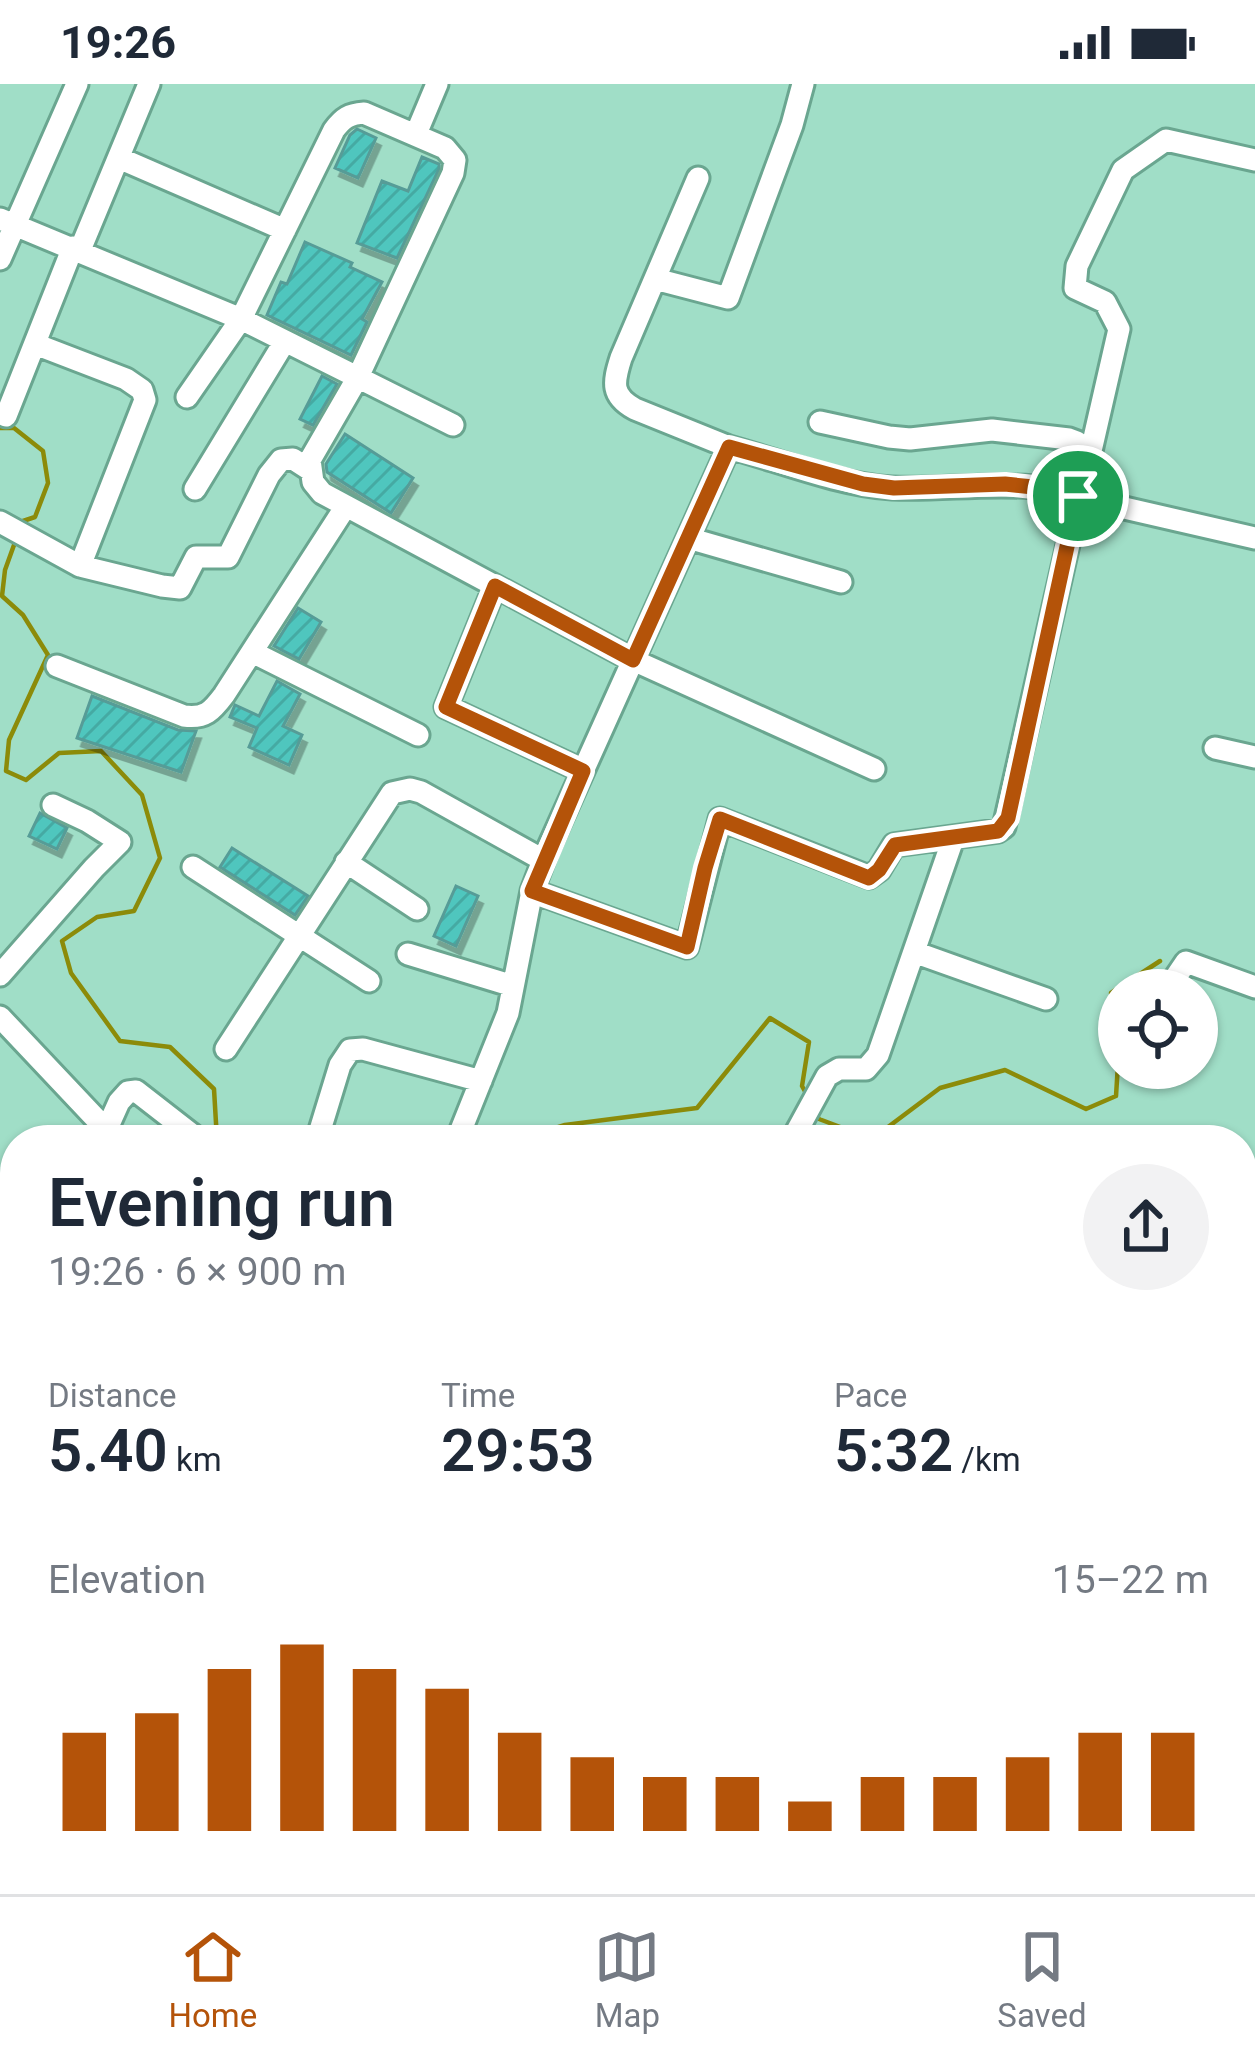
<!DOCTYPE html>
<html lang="en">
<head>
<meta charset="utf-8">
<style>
	:root { --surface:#fff; --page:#f2f2f3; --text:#1f2937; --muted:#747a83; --line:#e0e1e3; --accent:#b45309 }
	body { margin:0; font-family:Roboto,sans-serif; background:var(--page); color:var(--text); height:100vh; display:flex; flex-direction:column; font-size:45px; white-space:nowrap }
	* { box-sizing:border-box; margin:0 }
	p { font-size:39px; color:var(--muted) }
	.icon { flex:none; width:66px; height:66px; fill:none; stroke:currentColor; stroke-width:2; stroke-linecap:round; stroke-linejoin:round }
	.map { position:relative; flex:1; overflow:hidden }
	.sheet { position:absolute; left:0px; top:1041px; width:1257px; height:771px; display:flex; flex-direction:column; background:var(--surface); border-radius:48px 48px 0 0; box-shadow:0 3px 9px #0004 }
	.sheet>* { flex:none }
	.tools { position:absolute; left:1098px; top:885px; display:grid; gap:24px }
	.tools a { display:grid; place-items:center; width:120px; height:120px; border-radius:50%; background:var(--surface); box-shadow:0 3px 9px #0004; font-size:60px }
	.pin { position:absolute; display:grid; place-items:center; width:102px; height:102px; color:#fff; margin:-51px; border:6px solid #fff; border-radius:50%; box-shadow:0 3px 12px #0007 }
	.round { display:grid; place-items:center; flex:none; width:126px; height:126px; border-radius:63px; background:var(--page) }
	.summary { display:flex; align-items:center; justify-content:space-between; height:204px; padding:0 48px }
	h1 { font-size:66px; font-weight:600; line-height:90px }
	.metrics { display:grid; grid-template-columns:repeat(3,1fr); gap:18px; height:204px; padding:12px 48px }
	.metrics div { display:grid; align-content:center }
	.metrics b { font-size:60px; font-weight:600 }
	.metrics small { font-size:33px; font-weight:400 }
	.metrics p { font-size:33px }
	.chart { height:336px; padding:24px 48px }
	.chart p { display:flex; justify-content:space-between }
	.chart svg { width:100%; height:216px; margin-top:12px; stroke:var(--accent); stroke-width:6 }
	.status { display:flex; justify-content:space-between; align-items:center; height:84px; padding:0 60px; background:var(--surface); direction:ltr }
	.status svg { height:33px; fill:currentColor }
	.tabs { display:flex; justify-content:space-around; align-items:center; height:168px; border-top:3px solid var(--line); background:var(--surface); font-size:33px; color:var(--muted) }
	.tabs a { display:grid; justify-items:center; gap:6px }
	.tabs .on { color:var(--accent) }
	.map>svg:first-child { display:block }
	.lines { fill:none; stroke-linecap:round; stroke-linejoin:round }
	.stream { stroke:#8c8b09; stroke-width:4.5 }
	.building { fill:url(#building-hatch); stroke:#569c97; stroke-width:3; filter:url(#shadow) }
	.minor-casing { stroke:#6aa690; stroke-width:27 }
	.major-casing { stroke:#6aa690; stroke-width:33 }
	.minor { stroke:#fff; stroke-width:21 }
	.major { stroke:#fff; stroke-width:27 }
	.route-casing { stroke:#fff; stroke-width:24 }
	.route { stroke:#b45309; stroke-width:15 }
</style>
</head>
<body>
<div class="status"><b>19:26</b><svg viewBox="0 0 49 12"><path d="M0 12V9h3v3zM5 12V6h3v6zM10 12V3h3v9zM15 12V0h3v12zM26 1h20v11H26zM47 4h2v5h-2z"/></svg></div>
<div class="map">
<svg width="1255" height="1810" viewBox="0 0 1255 1810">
	<defs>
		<pattern id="building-hatch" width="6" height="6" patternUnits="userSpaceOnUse" patternTransform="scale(3)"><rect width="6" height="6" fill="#50c6be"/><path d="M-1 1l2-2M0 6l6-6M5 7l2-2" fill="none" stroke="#44aaa3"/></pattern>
		<filter id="shadow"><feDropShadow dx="4.5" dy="8" stdDeviation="0" flood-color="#0004"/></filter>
	</defs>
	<rect width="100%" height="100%" fill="#a0dec7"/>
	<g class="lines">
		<path class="stream" d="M0,344H14L43,367L48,399L35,433L23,437
			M14,461L5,486L2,512L23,531L48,571L9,656L6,687L26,696L59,669L101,667L142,711L160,774L134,827L97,833L62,857L71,889L120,957L170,963L214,1005L217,1056
			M1119,957L1111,909L1160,877
			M814,1027L819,1035L872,1055L940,1004L1005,986L1086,1025L1116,1012L1119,964
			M517,1056L565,1041L697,1024L770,934L809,958L802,1002L807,1011"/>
	</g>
	<path class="building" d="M357,45L376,54L358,94L335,84L350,51Z
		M422,73L439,80V85L397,174L357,159L382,97L408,107Z
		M305,158L352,179L350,183L382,198L362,235L367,238L351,271L267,231L281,198L287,200Z
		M322,292L337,300L313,341L300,335Z
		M345,350L413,394L391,429L327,388L326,380Z
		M298,524L321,538L299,575L274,562Z
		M277,597L300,610L283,642L302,651L289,681L249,663L257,644L230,633L235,621L259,632Z
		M92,612L178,646L196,647L181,688L77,654Z
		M40,729L67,744L57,765L29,752Z
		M232,764L308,812L295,831L220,783Z
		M456,802L478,812L456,862L434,852Z"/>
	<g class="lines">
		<defs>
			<path id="minor" d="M416,50L437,0
				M119,74L285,146
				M698,94L621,274C613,299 611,312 635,325L729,363
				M0,135L241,235L453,341
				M80,166L149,0
				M0,175L77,0
				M655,195L728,214L792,41L803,0
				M35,260L126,295L142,306L145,316L80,482L162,502L180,504L196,473H228L269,391L281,376L293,375L310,386
				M187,313L241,235L334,46C343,34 349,30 364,29L445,64L455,76L453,89L358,293L310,376L313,398L322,409L633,576L874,685
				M6,332L73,163
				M1091,367L1119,245L1105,218L1075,204L1077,182L1123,86L1166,56L1255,76
				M195,405L285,257
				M0,438L80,482
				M688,454L841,498
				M495,502L446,623L583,687
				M252,568L418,651
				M57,582L184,632C205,635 212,627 224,611L346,422
				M1215,664L1255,673
				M346,778L417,825
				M193,783L369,897
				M532,807L687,863L720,735L869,793L879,786L894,761L998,747L1004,743L1079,412L1085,367L1077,358L1069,355L992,346L910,355L889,353L820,338
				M914,868L1046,915
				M408,870L513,902
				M0,891L94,784L120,758L87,737L53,721
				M1167,906L1186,878L1255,903
				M0,933L116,1056
				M226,965L392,709L410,705L421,708L543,776
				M102,1056L119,1018L128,1008L136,1007L199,1056
				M317,1056L340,981L350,966L363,965L481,997
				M457,1056L508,929L532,807L547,767L729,363C780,377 839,401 892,404C939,406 986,399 1033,403L1255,454
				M792,1056L827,992L839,985H866L878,971L953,755
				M0,1402L15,1353
				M0,1445L15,1448
				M0,1638L6,1621
				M680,1797L723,1810
				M1116,1797L1147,1810
				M55,1810L60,1797
				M447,1810L449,1797
				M824,1810L830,1797"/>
			<path id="major" d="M1242,1270L1255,1236
				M1046,1810L1050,1797"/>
		</defs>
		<use href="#minor" class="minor-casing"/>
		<use href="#major" class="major-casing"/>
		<use href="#minor" class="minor"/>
		<use href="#major" class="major"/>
	</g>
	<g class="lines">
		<defs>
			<path id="route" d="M729,363L863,400L894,404L1005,400L1033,403L1078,412L1008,734L998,747L895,761L879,786L869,794L720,735L705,784L687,863L532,807L583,687L446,623L495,502L633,576Z"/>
		</defs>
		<use href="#route" class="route-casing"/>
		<use href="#route" class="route"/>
	</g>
</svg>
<div class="tools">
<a><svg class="icon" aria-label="locate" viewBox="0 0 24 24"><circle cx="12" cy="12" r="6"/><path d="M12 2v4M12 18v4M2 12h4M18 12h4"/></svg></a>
</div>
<div class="pin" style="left:1078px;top:412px;background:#1e9e55"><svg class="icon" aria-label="arrive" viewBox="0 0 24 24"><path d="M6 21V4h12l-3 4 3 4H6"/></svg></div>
<section class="sheet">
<div class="summary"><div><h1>Evening run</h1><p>19:26 · 6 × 900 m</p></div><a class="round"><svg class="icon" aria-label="share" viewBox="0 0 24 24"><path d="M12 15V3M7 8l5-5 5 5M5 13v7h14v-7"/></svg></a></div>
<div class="metrics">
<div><p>Distance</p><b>5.40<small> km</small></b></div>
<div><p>Time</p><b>29:53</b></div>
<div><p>Pace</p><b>5:32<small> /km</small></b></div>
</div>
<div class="chart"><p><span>Elevation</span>15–22 m</p>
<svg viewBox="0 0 160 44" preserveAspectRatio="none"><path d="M5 44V24M15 44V20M25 44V11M35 44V6M45 44V11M55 44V15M65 44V24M75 44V29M85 44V33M95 44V33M105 44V38M115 44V33M125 44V33M135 44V29M145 44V24M155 44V24"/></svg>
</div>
</section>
</div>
<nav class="tabs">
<a class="on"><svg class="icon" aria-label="home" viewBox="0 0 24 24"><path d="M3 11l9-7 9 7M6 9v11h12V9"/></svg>Home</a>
<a><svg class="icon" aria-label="map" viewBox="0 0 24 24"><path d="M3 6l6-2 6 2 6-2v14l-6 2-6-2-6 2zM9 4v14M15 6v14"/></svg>Map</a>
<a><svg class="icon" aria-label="saved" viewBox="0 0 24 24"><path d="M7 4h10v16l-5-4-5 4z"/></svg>Saved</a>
</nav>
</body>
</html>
